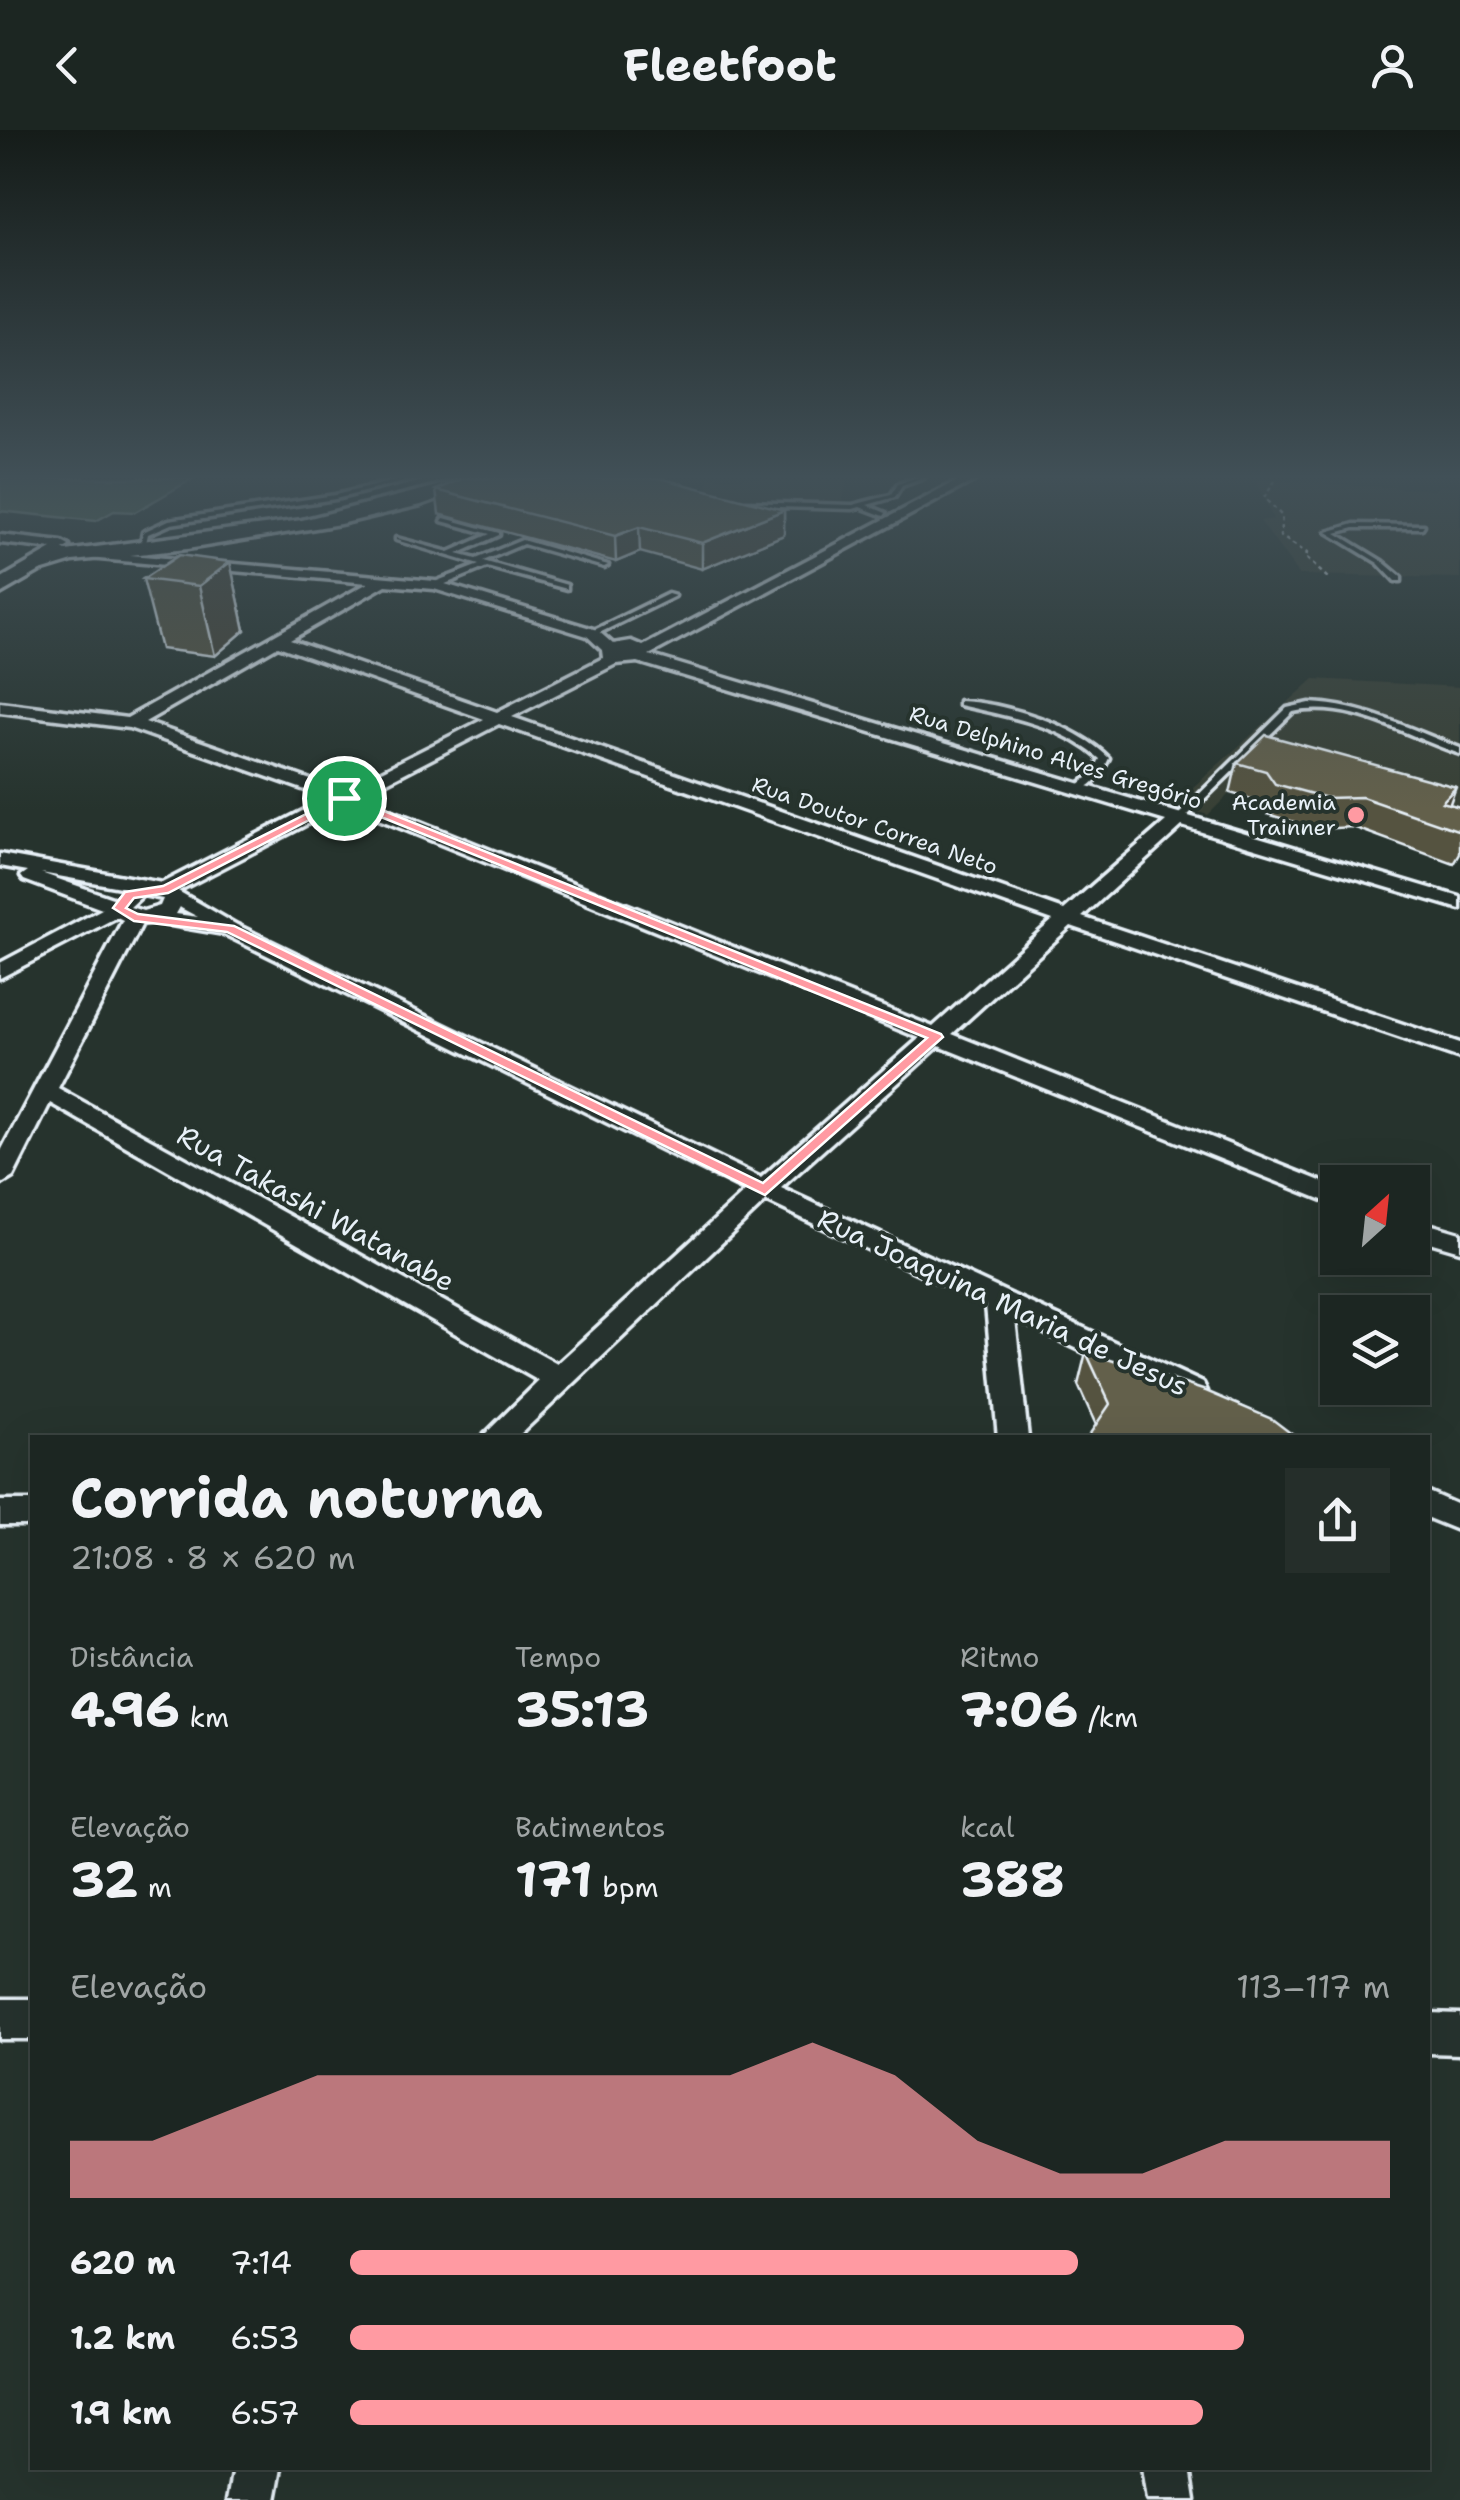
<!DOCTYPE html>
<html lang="pt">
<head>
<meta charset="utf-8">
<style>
	:root { --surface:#1c2622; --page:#252e2a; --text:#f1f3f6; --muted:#a0a5a5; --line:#3a4340; --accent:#ff9aa2 }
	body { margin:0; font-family:"Shantell Sans",sans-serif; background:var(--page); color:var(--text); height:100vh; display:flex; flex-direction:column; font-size:38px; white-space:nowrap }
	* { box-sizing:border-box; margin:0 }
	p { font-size:32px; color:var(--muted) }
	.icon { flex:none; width:55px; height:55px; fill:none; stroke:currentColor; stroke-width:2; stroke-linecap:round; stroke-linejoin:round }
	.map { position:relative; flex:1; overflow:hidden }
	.panel { position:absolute; left:30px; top:1305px; width:1400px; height:1035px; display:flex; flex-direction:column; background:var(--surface); border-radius:0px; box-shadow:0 10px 40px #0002,0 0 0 2px var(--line) }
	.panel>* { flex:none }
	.needle { width:65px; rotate:27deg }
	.tools { position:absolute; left:1320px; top:1035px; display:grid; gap:20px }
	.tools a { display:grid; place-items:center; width:110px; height:110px; border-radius:0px; background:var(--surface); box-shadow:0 10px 40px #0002,0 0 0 2px var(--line); font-size:50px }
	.pin { position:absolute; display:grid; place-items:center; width:85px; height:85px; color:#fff; margin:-42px; border:5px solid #fff; border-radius:50%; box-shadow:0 2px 10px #0007 }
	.round { display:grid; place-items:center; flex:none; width:105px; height:105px; border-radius:0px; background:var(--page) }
	.headline { display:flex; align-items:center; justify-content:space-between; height:170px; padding:0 40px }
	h1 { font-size:55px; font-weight:700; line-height:75px }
	.figures { display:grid; grid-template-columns:repeat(3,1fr); gap:15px; height:170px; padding:10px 40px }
	.figures div { display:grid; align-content:center }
	.figures b { font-size:50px; font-weight:700 }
	.figures small { font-size:28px; font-weight:400 }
	.figures p { font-size:28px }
	.chart { height:280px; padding:20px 40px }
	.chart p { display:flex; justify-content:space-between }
	.chart svg { width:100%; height:180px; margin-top:10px; fill:var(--accent); opacity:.7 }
	ul { padding:0 40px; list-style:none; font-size:32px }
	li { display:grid; grid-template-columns:160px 120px 1fr; align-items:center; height:75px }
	li i { height:25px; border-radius:12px; background:var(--accent) }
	header { display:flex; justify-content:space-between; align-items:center; height:130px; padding:0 40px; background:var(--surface); font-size:45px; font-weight:700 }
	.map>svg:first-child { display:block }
	.built { fill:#384036 }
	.green { fill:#5a7358; stroke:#a1b2a8; stroke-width:2.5 }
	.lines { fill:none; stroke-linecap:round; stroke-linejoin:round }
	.lane-casing { stroke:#e8f1f8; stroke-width:7 }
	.street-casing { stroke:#e8f1f8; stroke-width:7 }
	.secondary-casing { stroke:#e8f1f8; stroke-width:7 }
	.path { stroke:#e8f1f8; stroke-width:2.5; stroke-dasharray:4 4; stroke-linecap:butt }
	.lane { fill:#26332d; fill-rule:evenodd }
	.street { fill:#26332d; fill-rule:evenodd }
	.secondary { fill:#26332d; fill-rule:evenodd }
	.wall { fill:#555341; stroke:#e8f1f8; stroke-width:2.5 }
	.shaded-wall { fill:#454335; stroke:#e8f1f8; stroke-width:2.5 }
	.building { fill:#63604c; stroke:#e8f1f8; stroke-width:2.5 }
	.route { fill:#ff9aa2; stroke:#fff; stroke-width:2.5; fill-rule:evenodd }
	.poi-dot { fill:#ff9aa2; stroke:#26332d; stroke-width:4 }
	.labels { text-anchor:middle; stroke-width:8; stroke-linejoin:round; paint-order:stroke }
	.far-street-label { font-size:22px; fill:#e8f1f8; stroke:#26332d }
	.far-poi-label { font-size:22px; fill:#e8f1f8; stroke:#26332d; text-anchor:end }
	.street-label { font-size:28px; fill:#e8f1f8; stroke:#26332d }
</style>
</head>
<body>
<header><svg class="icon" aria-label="back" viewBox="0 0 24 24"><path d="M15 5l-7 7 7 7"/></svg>Fleetfoot<svg class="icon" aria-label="person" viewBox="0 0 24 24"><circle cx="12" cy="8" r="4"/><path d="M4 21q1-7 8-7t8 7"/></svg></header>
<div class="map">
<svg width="1460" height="2370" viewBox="0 0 1460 2370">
	<rect width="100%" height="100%" fill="#26332d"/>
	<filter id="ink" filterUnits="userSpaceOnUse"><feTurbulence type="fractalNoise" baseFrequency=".01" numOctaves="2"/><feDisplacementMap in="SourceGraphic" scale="20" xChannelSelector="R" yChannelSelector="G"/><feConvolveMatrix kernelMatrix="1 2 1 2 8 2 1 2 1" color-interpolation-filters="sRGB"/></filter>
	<g filter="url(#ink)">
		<path class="built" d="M710,348H848L842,372L703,366Z
			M1256,350L1435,360L1438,356H1460V448L1299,445L1260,391L1273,389Z
			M1314,549L1460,557V710L1259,634L1208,685L1173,675Z"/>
		<path class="green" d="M0,348H194L135,382L114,381L96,391L0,381Z"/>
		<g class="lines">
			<defs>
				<path id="lane" d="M407,348H420L335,369L171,394L148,404L146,413L141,412L143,402L169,390L335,365Z
					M914,348H924L902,356L895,367L867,375L886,383L884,386L860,377L853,379L746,376L743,374L746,372L853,375L891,365L898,354Z
					M444,388L499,403V405L457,424L476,429L522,410L608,435L604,437L523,414L483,431L567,455V459L487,437L438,457H432V453L479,435L396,410V408L449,422L490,404L442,391Z
					M1354,394L1424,395L1422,398H1354L1336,403L1382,431L1401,447V451H1395L1378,433L1327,402Z
					M668,464L675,466L595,505L588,503Z
					M959,571C1006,573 1076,595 1109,628C1103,641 1094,659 1078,659V655L1092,644L1100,629C1059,594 1010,587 959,575Z
					M1310,573C1364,575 1410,599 1460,618V624C1405,606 1353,570 1293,582L1183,690H1177V686L1287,578Z"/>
				<path id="street" d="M963,348H979L649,525L1460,767V779L1182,696L1082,787L1460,913V928L1071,796L952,904L1338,1058V1076L939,916L781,1058L1203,1253L1207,1261L1203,1269H1183L1015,1189L1028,1308H998L986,1175L766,1071L516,1308H481L539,1251L50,973L13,1047L0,1055V1023L123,790L117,787L0,848V833L102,779L24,750L21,746L28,741L0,736V724L162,753L328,668L129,598L0,582V572L127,588L368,453L77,427L72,420L435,451L597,500L613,514L631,511L643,516ZM386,455L434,459L587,506L602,520L603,528L497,582L290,510ZM278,516L484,589L342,661L145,592ZM638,532L1166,691L1064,780L512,587L616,534ZM499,594L1053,790L933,897L358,667ZM344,675L920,908L761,1048L237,795L178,761ZM41,743L126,758L115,769ZM143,765L163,769L160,776L143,781L130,777ZM180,777L181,778L198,787L176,784ZM153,792L224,804L746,1061L557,1234L58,958L142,794Z
					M0,405L62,412L69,416L62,420L0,413Z
					M1412,1089L1460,1103V1121L1412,1107Z
					M1428,1362L1460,1376V1401L1428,1388Z
					M0,1371H32V1395H0Z
					M0,1869H32V1909H0Z
					M1428,1883L1460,1884V1924L1428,1923Z
					M234,2338H282L276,2370H228Z
					M1142,2338H1190L1195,2370H1147Z"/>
				<path id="secondary" d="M470,348H496L421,375L340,394L187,419L73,431L40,441L0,464V449L57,416L66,421L302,390Z"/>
			</defs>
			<use href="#lane" class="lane-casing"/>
			<use href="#street" class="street-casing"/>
			<use href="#secondary" class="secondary-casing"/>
			<path class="path" d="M1275,351L1264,368L1282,386L1280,406L1307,423L1306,428L1329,449"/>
			<use href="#lane" class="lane"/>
			<use href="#street" class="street"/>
			<use href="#secondary" class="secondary"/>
		</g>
		<path class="wall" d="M436,360L784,380V405L702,439L640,422L616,432L439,384Z
			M230,432L245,500L215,526L161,519L143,449Z
			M1237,633L1460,677V724L1454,734L1353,697L1318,699L1267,684L1258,671L1230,663Z
			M1086,1222L1297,1308L1096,1295L1078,1255Z"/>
		<path class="shaded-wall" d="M784,380V405L702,439V413Z
			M639,397L640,422L616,432L615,406Z
			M230,432L245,500L215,526L199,456Z
			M1456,657L1445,687L1442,672Z"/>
		<path class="building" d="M465,348H660L784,380L702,413L639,397L615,406L436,360Z
			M179,425L230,432L199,456L143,449Z
			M1266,605L1456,657L1442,672L1460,677V701L1362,667L1327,668L1275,654L1266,641L1237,633Z
			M1086,1222L1206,1261L1272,1289L1297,1308H1087L1110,1274Z"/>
	</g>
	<linearGradient id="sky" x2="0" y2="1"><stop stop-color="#151c19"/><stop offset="0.51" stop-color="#415057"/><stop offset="1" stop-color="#415057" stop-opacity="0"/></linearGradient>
	<rect width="1460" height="680" fill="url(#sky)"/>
	<path class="route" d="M344,665L941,904L943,907L765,1065L227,802L134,791L113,778L125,762L163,756ZM344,672L927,908L763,1053L234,796L138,784L126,778L134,768L168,763Z"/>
	<circle class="poi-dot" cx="1356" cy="685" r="10"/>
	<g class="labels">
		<g class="far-street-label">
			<text transform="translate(1056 627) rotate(17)" y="8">Rua Delphino Alves Gregório</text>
			<text transform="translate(875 695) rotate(19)" y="8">Rua Doutor Correa Neto</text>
		</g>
		<g class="far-poi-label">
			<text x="1336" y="680">Academia<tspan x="1336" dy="25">Trainner</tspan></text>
		</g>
		<g class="street-label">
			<text transform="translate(316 1078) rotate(29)" y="10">Rua Takashi Watanabe</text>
			<text transform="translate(1003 1172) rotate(25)" y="10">Rua Joaquina Maria de Jesus</text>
		</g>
	</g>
</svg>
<div class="tools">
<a><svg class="needle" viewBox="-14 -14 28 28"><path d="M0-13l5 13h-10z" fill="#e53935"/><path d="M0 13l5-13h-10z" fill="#a0a5a5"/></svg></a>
<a><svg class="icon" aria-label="layers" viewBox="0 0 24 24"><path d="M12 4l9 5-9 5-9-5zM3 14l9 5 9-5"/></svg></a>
</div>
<div class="pin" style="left:344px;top:668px;background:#1e9e55"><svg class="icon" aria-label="arrive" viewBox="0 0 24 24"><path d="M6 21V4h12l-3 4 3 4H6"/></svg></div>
<section class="panel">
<div class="headline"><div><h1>Corrida noturna</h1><p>21:08 · 8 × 620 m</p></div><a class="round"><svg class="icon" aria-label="share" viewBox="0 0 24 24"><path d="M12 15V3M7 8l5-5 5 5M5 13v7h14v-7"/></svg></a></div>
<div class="figures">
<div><p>Distância</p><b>4.96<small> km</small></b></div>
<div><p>Tempo</p><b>35:13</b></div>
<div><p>Ritmo</p><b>7:06<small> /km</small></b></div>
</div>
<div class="figures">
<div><p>Elevação</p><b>32<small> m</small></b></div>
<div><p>Batimentos</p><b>171<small> bpm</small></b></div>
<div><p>kcal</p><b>388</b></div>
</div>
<div class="chart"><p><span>Elevação</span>113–117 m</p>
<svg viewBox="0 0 160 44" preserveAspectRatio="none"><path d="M0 44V30L10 30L20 22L30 14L40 14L50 14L60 14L70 14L80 14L90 6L100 14L110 30L120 38L130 38L140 30L150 30L160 30V44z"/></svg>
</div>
<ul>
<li><b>620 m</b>7:14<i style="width:70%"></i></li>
<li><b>1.2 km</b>6:53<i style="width:86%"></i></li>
<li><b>1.9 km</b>6:57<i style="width:82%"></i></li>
</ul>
</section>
</div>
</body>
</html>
